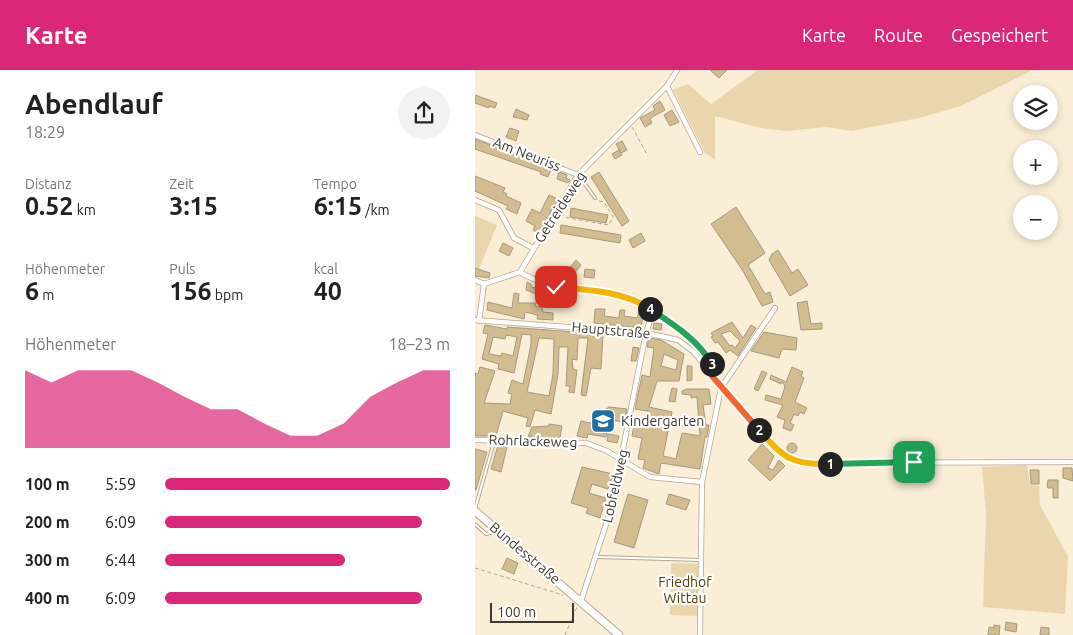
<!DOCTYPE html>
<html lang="de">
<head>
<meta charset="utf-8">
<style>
	:root { --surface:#fff; --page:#f2f2f2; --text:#222; --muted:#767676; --accent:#db2777 }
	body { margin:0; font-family:Ubuntu,sans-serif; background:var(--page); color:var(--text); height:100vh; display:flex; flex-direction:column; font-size:19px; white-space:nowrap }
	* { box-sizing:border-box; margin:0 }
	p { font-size:16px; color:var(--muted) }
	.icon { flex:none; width:28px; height:28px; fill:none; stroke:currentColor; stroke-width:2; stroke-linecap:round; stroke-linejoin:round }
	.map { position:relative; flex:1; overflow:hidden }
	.details { display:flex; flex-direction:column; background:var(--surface); width:475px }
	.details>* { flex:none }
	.tools { position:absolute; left:538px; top:15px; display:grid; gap:10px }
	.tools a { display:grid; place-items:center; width:45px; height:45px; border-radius:50%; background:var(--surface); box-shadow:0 2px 8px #0003; font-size:25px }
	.scale { position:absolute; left:15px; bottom:12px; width:84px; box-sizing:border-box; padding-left:5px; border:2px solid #3e392f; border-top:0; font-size:14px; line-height:18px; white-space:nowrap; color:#3e392f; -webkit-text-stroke:4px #fff; paint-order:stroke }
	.pin { position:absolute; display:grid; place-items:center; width:42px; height:42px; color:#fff; margin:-21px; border-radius:10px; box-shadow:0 2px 8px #0006 }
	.km { position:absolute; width:25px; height:25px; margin:-12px; border-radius:50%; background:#222; color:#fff; font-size:14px; line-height:25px; text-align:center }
	.round { display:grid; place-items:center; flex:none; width:52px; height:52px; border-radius:26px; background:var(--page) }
	.overview { display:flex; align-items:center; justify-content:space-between; height:85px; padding:0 25px }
	h1 { font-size:28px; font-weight:700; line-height:38px }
	.metrics { display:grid; grid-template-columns:repeat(3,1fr); gap:8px; height:85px; padding:5px 25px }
	.metrics div { display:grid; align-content:center }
	.metrics b { font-size:25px; font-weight:700 }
	.metrics small { font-size:14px; font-weight:400 }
	.metrics p { font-size:14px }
	.chart { height:140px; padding:10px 25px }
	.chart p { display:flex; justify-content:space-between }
	.chart svg { width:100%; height:90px; margin-top:5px; fill:var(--accent); opacity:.7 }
	ul { padding:0 25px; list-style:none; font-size:16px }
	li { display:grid; grid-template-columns:80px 60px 1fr; align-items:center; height:38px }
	li i { height:12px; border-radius:6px; background:var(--accent) }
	header { display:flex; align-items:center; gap:30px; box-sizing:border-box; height:70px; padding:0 25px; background:var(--accent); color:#fff }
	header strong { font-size:24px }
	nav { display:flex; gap:28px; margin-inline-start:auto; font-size:18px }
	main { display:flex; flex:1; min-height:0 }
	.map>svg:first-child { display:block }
	.green { fill:#ead5ad }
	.building { fill:#d2bc90; stroke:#a49882; fill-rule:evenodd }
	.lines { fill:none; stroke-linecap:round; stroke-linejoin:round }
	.service-casing { stroke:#b3a790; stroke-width:4 }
	.minor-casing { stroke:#b3a790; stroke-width:6 }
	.primary-casing { stroke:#b3a790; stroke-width:9 }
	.path { stroke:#b1a795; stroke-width:1; stroke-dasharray:4 2.5; stroke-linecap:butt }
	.service { stroke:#fff; stroke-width:2 }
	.minor { stroke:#fff; stroke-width:4.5 }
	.primary { stroke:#fff; stroke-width:7 }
	.split-1-casing { stroke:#fff; stroke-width:10 }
	.split-2-casing { stroke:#fff; stroke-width:10 }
	.split-3-casing { stroke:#fff; stroke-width:10 }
	.split-4-casing { stroke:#fff; stroke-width:10 }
	.split-5-casing { stroke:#fff; stroke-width:10 }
	.split-1 { stroke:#22a559; stroke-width:6 }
	.split-2 { stroke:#f5b400; stroke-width:6 }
	.split-3 { stroke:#f0652b; stroke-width:6 }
	.split-4 { stroke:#22a559; stroke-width:6 }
	.split-5 { stroke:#f5b400; stroke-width:6 }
	.labels { text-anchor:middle; stroke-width:4.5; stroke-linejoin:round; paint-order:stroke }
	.street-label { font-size:14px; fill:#3e392f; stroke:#fff }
	.poi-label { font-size:14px; fill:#3e392f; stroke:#fff; text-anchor:start }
	.park-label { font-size:14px; fill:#543d04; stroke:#fff }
</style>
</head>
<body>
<header>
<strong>Karte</strong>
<nav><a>Karte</a><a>Route</a><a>Gespeichert</a></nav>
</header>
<main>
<section class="details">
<div class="overview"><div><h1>Abendlauf</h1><p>18:29</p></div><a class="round"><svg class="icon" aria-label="share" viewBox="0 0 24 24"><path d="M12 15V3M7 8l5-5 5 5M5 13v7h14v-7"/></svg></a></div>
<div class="metrics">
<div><p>Distanz</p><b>0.52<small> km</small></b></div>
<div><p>Zeit</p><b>3:15</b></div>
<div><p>Tempo</p><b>6:15<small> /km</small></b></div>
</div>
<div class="metrics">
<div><p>Höhenmeter</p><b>6<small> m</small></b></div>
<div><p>Puls</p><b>156<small> bpm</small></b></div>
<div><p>kcal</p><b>40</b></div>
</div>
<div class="chart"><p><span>Höhenmeter</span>18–23 m</p>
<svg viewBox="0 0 160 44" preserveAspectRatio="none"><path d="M0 44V6L10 12L20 6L30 6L40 6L50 12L60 19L70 25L80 25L90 32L100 38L110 38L120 32L130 19L140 12L150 6L160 6V44z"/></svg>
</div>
<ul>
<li><b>100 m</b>5:59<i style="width:100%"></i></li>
<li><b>200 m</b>6:09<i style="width:90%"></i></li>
<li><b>300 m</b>6:44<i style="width:63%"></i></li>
<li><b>400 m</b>6:09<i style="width:90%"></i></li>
</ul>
</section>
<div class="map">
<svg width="598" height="565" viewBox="0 0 598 565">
	<rect width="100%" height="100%" fill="#fbeed6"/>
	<path class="green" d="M283,0H558L486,36L444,48L376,61L352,57L311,61L286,58L240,46V90L230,83L198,20L213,14L236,34Z
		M0,146L22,155L4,199L0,198Z
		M552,395L555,415L564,416L565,435L593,487L590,544L508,537L511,443L507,397Z
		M196,493L225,494L223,546L195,545Z"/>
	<path class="building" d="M235,0H252L244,8Z
		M0,25L22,33L20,38L14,36V38L0,33Z
		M185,31L190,40L179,46L175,49L177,53L170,57L165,48L180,40L178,36Z
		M41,39L54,45L52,50L38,47Z
		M197,40L204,52L195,56L189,45Z
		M35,58L44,61L41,71L31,67Z
		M0,69L76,99L73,107L65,104L66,102L0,79Z
		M147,71L152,80L146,83L141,74Z
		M144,80L147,85L140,89L137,84Z
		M84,102L92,105L91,108L95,110L93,113L82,109Z
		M124,102L154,151L147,156L116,107Z
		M0,106L30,118L28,122L32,124L31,126L46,133L42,144L31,139L33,136L0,121Z
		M74,125L83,129L64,163L58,160L60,156L51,151L57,139L65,143Z
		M261,137L290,183L273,195L290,224L295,222L298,232L287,236L268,201L236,154Z
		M96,138L133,145L131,153L95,147Z
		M86,155L146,165L145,173L85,163Z
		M166,163L170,171L158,178L154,170Z
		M28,173L38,178L34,186L24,181Z
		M303,180L317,203L323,199L333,215L315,226L294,190L297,184Z
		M101,190L106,195L98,205L93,200Z
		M0,198L15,203L14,208L0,206Z
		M110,199L120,200L119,208L109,207Z
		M52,212L56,214V217L62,218L61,224L51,220Z
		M39,223L44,224L43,233H61L60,236L67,237L68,242L78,243V250L62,249L63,245L50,242L49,249L12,240L13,232L37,238Z
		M332,231L336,254L347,253V259L326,260L322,233Z
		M165,238L169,240L166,258L119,253L120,239H130L129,246L144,248L145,240H150L149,246L162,248Z
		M257,252L268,268L276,255L281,258L263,286L255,280L251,283L243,272L240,273L236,267L238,266L236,263ZM255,261L265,271L260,278L257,275L255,276L246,264Z
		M179,253L187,254L186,260L178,259Z
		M10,255L32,259V257L128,264L126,299L116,298L111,326L106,325L113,268H103L102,290L97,289L98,299L102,300L99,323L94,322L95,316H91L93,277H84L83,304L76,344L60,340L55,357L51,356L53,348L28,341L21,366H0V303L3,304L5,297L20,301L9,333L35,334L37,324L33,323L37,310L48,314L56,274V265L47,264L39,303L23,299L24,294L7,289L13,264L8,263ZM31,265L42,267L38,286L27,283L26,286L14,284L18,267L30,269ZM64,268L79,269L78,304L74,326L52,322Z
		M289,262L322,268L321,280L307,279L304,288L276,281Z
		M174,268L186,270L209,284L204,311H182L174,337L197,342L188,386L201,389L207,363L225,366L222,327L216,328V325L207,324V321L212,319H234L236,334L228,335L231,355H234L232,367H230L225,399L186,393L184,404L168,398L170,390L163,389L167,368L157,366L159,355L170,356L173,341L160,339L167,305L175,307L179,278L172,277ZM189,284L203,290L201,300L186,296Z
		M158,277L164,278L161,291H156Z
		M212,296H217V310L212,311Z
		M317,297L328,302L326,306L329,308L320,332L332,338L329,344L325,342L323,346L319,344L315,353L319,355L316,361L308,358L310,350L302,347L308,335L290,330L291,325L306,329L310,317L308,312L306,314L295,309L296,305L311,312Z
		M287,301L292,303L283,321L279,319Z
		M197,318L202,319L200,332L194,331Z
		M134,337L152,339L149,352L135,350L131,367L113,364L112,368L102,366L106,351L120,354L123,345Z
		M74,354L87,356L85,368L53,367L57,357L74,356Z
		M133,364L144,366L142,373L132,371Z
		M312 378a5 5 0 1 1 10 0a5 5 0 1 1-10 0Z
		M287,374L299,386L293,398L298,400L304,390L310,396L295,411L273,390Z
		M23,375L32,377L26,402L16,399Z
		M0,379L12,382L1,420H0Z
		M107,397L138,404L133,419L117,414L114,423L131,428L125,448L111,443L113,438L96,433Z
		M588,398H597L598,411L588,408Z
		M555,400H564V414H556Z
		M573,410H583V428H578V418H573L572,416Z
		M153,424L173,430L159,478L139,472Z
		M194,424L215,430L211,440L191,434Z
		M32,488L43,493L39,504L27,499Z
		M531,552L542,554L541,562L530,560Z
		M519,555L525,556L524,565H513L514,557L519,558Z
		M566,557L574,558V565H565Z"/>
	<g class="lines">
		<defs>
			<path id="service" d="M104,106L120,128
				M0,439L19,372
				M1,455L11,464L20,462
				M122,487L225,490"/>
			<path id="minor" d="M192,16L225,82
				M0,65L103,105
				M0,130L24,140L39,168L58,178
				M45,202C74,220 98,215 129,223C142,226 158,229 169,235C181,242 192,251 204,259C221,270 238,285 237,306
				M0,210L9,214
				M0,250L171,263L203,270L219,282L285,362L310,387L324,393L598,392
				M4,251L9,214L45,202L103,105L192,16L202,0
				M0,370L111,373L132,381L175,407L227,412
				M106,531L136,439L171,263L178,241
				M225,565L227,412L246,318L300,238"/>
			<path id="primary" d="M0,441L144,565"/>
		</defs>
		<use href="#service" class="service-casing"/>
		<use href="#minor" class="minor-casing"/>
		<use href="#primary" class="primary-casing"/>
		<path class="path" d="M157,57L173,86
			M85,144L93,148L134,155L138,147L129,132L124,131
			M0,498L88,525
			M90,565L102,537"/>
		<use href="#service" class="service"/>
		<use href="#minor" class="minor"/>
		<use href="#primary" class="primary"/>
	</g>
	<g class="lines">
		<defs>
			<path id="split-1" d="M355,394L439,392"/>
			<path id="split-2" d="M284,360C309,388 316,395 355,394"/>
			<path id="split-3" d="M237,294V306L284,360"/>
			<path id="split-4" d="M175,239C199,255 222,269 237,294"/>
			<path id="split-5" d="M81,217C112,220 149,221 175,239"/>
		</defs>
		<use href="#split-1" class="split-1-casing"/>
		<use href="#split-2" class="split-2-casing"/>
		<use href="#split-3" class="split-3-casing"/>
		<use href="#split-4" class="split-4-casing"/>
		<use href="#split-5" class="split-5-casing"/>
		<use href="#split-1" class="split-1"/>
		<use href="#split-2" class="split-2"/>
		<use href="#split-3" class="split-3"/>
		<use href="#split-4" class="split-4"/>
		<use href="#split-5" class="split-5"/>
	</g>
	<defs>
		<symbol id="school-square" viewBox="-11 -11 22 22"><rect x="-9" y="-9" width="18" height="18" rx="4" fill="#1f6fa1" stroke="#fff"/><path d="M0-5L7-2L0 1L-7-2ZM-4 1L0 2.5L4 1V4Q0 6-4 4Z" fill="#fff"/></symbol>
	</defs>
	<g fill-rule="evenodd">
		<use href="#school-square" x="114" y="337" width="28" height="28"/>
	</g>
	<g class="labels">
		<g class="street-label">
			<text transform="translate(52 84) rotate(21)" y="5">Am Neuriss</text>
			<text transform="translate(85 137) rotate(-57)" y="5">Getreideweg</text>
			<text transform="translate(136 260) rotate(5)" y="5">Hauptstraße</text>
			<text transform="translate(58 371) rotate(2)" y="5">Rohrlackeweg</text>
			<text transform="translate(140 416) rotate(-77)" y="5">Lobfeldweg</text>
			<text transform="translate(50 483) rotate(40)" y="5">Bundesstraße</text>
		</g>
		<g class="poi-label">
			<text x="146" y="356">Kindergarten</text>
		</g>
		<g class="park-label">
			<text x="210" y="517">Friedhof<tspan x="210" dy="16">Wittau</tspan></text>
		</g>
	</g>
</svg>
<div class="tools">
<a><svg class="icon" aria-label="layers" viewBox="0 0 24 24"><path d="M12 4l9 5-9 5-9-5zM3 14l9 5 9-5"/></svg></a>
<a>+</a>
<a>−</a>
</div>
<div class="scale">100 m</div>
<div class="pin" style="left:439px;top:392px;background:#1e9e55"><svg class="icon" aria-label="arrive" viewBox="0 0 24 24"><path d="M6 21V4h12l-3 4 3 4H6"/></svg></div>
<div class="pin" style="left:81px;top:217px;background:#d93025"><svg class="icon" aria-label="check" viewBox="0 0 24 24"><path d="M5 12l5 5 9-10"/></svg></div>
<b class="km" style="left:355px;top:394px">1</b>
<b class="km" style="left:284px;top:360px">2</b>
<b class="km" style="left:237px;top:294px">3</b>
<b class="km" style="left:175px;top:239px">4</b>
</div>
</main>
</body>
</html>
